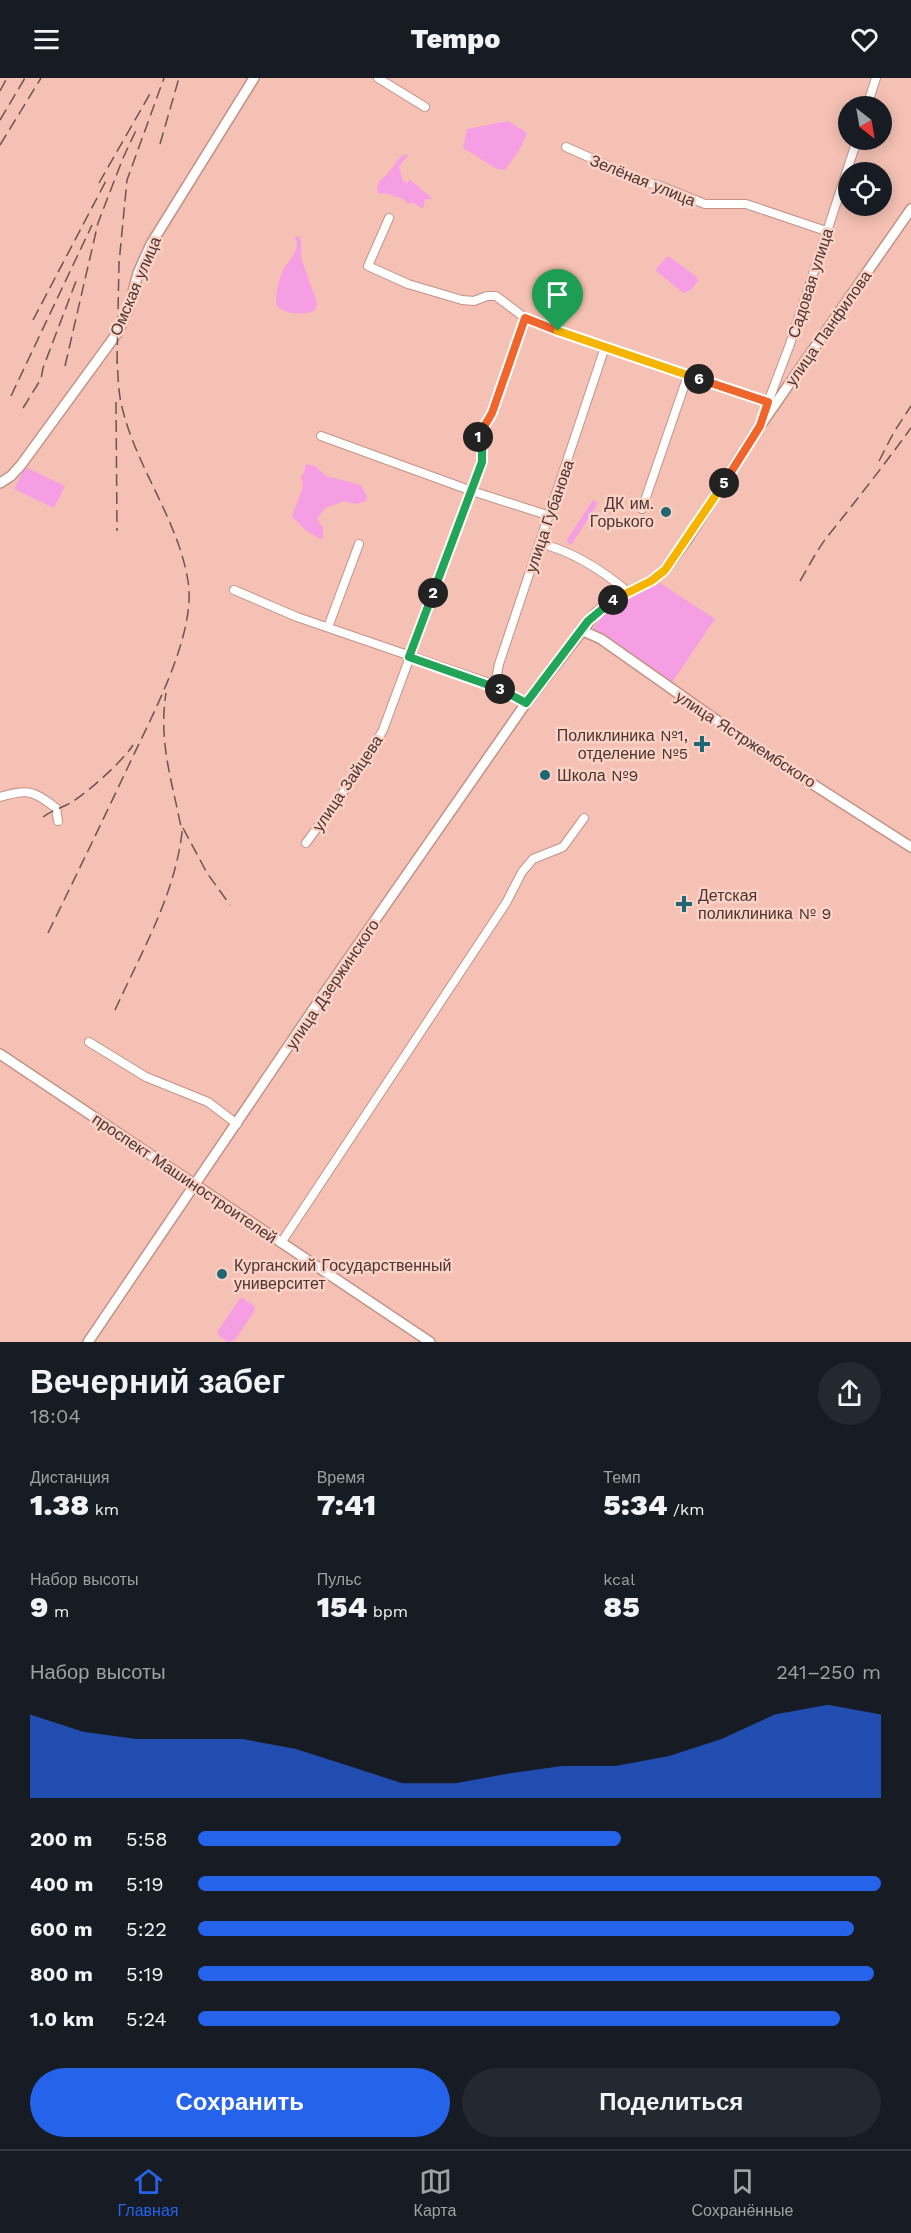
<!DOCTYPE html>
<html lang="ru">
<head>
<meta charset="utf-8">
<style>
	:root { --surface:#171b24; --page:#242831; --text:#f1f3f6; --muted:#9ea1a6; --line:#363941; --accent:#2563eb }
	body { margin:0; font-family:"Work Sans",sans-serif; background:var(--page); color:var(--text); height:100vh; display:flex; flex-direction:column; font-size:22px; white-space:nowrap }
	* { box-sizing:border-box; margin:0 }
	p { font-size:20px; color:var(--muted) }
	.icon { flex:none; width:33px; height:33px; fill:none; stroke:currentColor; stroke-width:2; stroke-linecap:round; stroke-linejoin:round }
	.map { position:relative; height:1264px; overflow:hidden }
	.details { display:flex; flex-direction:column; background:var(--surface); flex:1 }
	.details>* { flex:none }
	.needle { width:39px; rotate:149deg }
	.fabs { position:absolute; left:838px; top:18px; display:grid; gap:12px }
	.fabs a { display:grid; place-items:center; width:54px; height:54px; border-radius:50%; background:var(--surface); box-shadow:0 3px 15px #0003; font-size:30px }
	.pin { position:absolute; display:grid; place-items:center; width:51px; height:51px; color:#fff; margin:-62px -26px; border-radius:50% 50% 50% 0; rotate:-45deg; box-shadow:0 0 6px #0007 }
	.pin .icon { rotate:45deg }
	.km { position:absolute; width:30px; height:30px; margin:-15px; border-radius:50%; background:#222; color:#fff; font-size:16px; line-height:30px; text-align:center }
	.round { display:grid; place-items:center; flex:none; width:63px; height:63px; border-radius:32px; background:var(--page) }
	.headline { display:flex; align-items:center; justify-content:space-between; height:102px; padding:0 30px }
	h1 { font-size:33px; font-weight:800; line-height:45px }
	.stats { display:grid; grid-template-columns:repeat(3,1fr); gap:9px; height:102px; padding:6px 30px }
	.stats div { display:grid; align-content:center }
	.stats b { font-size:30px; font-weight:800 }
	.stats small { font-size:16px; font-weight:400 }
	.stats p { font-size:16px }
	.chart { height:168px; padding:12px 30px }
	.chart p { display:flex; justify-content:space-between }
	.chart svg { width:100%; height:108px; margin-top:6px; fill:var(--accent); opacity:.7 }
	.primary-button { display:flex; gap:12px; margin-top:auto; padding:12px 30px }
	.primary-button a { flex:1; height:69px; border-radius:36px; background:var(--accent); color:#fff; font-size:24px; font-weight:800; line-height:69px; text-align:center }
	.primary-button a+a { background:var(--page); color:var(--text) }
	ul { padding:0 30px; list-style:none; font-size:20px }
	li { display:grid; grid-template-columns:96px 72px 1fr; align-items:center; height:45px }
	li i { height:15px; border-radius:8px; background:var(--accent) }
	header { display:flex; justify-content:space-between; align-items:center; height:78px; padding:0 30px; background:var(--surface); font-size:27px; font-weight:800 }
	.tab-bar { display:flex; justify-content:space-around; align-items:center; height:84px; border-top:2px solid var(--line); background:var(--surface); font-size:16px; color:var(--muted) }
	.tab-bar a { display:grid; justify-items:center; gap:3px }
	.tab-bar .selected { color:var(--accent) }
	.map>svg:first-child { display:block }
	.green { fill:#f69ee3 }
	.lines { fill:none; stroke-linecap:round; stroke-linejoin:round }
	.minor-casing { stroke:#c49285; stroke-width:10 }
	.major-casing { stroke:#c49285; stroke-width:12 }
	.minor { stroke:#fff; stroke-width:8 }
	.major { stroke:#fff; stroke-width:9 }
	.rail { stroke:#6f534c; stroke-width:1.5; stroke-dasharray:12 6; stroke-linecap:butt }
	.split-1-casing { stroke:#fff; stroke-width:12 }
	.split-2-casing { stroke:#fff; stroke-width:12 }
	.split-3-casing { stroke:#fff; stroke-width:12 }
	.split-4-casing { stroke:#fff; stroke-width:12 }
	.split-5-casing { stroke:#fff; stroke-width:12 }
	.split-6-casing { stroke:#fff; stroke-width:12 }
	.split-7-casing { stroke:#fff; stroke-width:12 }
	.split-1 { stroke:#f0652b; stroke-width:8 }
	.split-2 { stroke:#22a559; stroke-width:8 }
	.split-3 { stroke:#22a559; stroke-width:8 }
	.split-4 { stroke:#22a559; stroke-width:8 }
	.split-5 { stroke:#f5b400; stroke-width:8 }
	.split-6 { stroke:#f0652b; stroke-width:8 }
	.split-7 { stroke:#f5b400; stroke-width:8 }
	.poi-dot { fill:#206776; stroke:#fcd1c6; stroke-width:2 }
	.labels { text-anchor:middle; stroke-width:5; stroke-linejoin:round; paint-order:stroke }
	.street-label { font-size:16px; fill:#4a3530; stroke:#fcd1c6 }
	.poi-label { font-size:16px; fill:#4a3530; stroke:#fcd1c6; text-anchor:start }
</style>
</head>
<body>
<header><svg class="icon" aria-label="menu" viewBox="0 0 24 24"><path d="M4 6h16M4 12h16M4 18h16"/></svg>Tempo<svg class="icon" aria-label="heart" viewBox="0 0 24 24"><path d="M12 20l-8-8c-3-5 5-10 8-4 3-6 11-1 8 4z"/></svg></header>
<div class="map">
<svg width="911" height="1264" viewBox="0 0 911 1264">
	<rect width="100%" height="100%" fill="#f5c1b4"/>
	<path class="green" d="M508,43L527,55L520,71L505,92L497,91L463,70L467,51Z
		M406,76L408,77L399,89L403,103L408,105L409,101L433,121H425L423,131L412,124L408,126C403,118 390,118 384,115L379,116L377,112L379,103C391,97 395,80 406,76Z
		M299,158L301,162V180L317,225L315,232C305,238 285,237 276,227C276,214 278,201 285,189C291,180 297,175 297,163L294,160Z
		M667,179H670L697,199L698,203L691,212L683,215L656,193L657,190Z
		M306,386L315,388L326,398L361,407L367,418L366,423L356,426L343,423L339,425L325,430L317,441L323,450V460L320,461L304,451L292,438L303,409L301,398L304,395Z
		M25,389L65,408L54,430L14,411Z
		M593,422L598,425L571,467L566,463Z
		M660,505L715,541L669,609L592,552L608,532Z
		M241,1219L254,1228L255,1232L235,1262L228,1264L219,1258L217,1254Z"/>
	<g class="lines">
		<defs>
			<path id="minor" d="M378,0L425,29
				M867,28L876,0
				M566,69L642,103L658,107L705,126H746L826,153
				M389,140L368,188L408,206L462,222L474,223L487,218H496L525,240L558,253L775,327
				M767,327L790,266L857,62
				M321,358L472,413L550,438
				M642,431L688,297
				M539,465C572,473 602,492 628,514
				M234,512L297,539L495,607L526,625
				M328,549L359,466
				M495,607L499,586L605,269
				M0,719C28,711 33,712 56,730L58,743
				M306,765L360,691L383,652L482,384V372L477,358L492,335L525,240
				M89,964L146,999L208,1024L237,1046
				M281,1165L506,825L522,794L533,781L563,769L584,740"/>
			<path id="major" d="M0,405L11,398L21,387L118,254L129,229L138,195L151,166L254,0
				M581,552L601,561L753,668L911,769
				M0,976L430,1264
				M88,1264L323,917L526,625L596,535L613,522L651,503L665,492L688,460L760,348L911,131"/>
		</defs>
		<use href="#minor" class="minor-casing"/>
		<use href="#major" class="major-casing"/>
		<use href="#minor" class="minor"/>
		<use href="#major" class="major"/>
		<path class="rail" d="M0,13L7,0
			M0,42L25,0
			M160,66L179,0
			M0,67L41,0
			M99,105L151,14
			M33,242L108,99
			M117,285L119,185L127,102L164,0
			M65,288L98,145L123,80L138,48
			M11,318L92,147
			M116,324L117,453
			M23,330L41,301L43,290L78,198
			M879,383L894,354L911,328
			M800,503C809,488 817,472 827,459C856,423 884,387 911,350
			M43,739C52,732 62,730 72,724C88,714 123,683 133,667
			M183,750L207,795L230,827
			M48,855C75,800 101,746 127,691C150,641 197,557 188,503C178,442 138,392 123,333C118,316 118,297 117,279
			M115,932C141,875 175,817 182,754C173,706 158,665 166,615"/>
	</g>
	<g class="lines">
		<defs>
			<path id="split-1" d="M478,359L492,335L525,240L558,253"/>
			<path id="split-2" d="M433,515L482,384V372L478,359"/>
			<path id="split-3" d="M433,515L409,579L500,611"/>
			<path id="split-4" d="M500,611L526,625L588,543L613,522"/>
			<path id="split-5" d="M613,522L651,503L665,492L724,405"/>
			<path id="split-6" d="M699,301L768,324L760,348L724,405"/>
			<path id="split-7" d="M558,253L699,301"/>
		</defs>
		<use href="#split-1" class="split-1-casing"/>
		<use href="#split-2" class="split-2-casing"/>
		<use href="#split-3" class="split-3-casing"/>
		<use href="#split-4" class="split-4-casing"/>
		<use href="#split-5" class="split-5-casing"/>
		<use href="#split-6" class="split-6-casing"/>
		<use href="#split-7" class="split-7-casing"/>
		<use href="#split-1" class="split-1"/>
		<use href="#split-2" class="split-2"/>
		<use href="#split-3" class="split-3"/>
		<use href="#split-4" class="split-4"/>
		<use href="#split-5" class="split-5"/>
		<use href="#split-6" class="split-6"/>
		<use href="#split-7" class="split-7"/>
	</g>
	<g class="poi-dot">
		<circle cx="666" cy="434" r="6"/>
		<path d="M699 657h6v6h6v6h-6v6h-6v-6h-6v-6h6z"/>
		<circle cx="545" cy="697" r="6"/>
		<path d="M681 817h6v6h6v6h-6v6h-6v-6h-6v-6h6z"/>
		<circle cx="222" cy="1196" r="6"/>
	</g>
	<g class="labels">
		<g class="street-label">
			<text transform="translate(643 102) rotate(22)" y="6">Зелёная улица</text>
			<text transform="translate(810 205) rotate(-72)" y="6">Садовая улица</text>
			<text transform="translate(135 208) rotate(-67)" y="6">Омская улица</text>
			<text transform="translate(828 250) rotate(-55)" y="6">улица Панфилова</text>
			<text transform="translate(549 438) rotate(-71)" y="6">улица Губанова</text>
			<text transform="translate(746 661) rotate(33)" y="6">улица Ястржембского</text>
			<text transform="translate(347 705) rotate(-56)" y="6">улица Зайцева</text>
			<text transform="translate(332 906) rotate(-56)" y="6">улица Дзержинского</text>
			<text transform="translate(185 1100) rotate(34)" y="6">проспект Машиностроителей</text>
		</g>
		<g class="poi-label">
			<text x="654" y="431" text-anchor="end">ДК им.<tspan x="654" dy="18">Горького</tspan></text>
			<text x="688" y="663" text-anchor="end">Поликлиника №1,<tspan x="688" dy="18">отделение №5</tspan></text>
			<text x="557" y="703">Школа №9</text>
			<text x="698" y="823">Детская<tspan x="698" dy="18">поликлиника № 9</tspan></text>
			<text x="234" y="1193">Курганский Государственный<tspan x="234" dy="18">университет</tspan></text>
		</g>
	</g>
</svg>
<div class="fabs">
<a><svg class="needle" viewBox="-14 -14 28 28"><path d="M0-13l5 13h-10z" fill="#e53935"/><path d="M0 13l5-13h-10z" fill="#9ea1a6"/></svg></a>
<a><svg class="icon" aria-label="locate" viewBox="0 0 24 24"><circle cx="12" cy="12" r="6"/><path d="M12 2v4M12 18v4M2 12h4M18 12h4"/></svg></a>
</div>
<div class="pin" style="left:558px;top:253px;background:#1e9e55"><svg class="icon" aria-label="arrive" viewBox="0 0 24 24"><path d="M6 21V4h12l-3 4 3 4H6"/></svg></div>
<b class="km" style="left:478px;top:359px">1</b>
<b class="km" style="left:433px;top:515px">2</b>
<b class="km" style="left:500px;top:611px">3</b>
<b class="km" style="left:613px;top:522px">4</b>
<b class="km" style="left:724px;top:405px">5</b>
<b class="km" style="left:699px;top:301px">6</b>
</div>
<section class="details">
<div class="headline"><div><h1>Вечерний забег</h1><p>18:04</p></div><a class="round"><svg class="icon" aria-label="share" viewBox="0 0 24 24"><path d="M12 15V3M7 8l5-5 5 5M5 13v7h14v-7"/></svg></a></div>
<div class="stats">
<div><p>Дистанция</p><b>1.38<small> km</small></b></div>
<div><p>Время</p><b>7:41</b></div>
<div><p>Темп</p><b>5:34<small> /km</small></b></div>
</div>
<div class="stats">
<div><p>Набор высоты</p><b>9<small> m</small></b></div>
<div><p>Пульс</p><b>154<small> bpm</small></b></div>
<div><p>kcal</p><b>85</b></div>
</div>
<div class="chart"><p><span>Набор высоты</span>241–250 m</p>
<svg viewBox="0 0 160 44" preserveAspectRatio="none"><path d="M0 44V10L10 17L20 20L30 20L40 20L50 24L60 31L70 38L80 38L90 34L100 31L110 31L120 27L130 20L140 10L150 6L160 10V44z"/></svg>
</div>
<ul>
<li><b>200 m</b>5:58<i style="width:62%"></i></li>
<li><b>400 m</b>5:19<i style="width:100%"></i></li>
<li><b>600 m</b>5:22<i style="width:96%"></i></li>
<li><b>800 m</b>5:19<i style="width:99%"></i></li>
<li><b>1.0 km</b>5:24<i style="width:94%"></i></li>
</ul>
<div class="primary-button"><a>Сохранить</a><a>Поделиться</a></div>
</section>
<nav class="tab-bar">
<a class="selected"><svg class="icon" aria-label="home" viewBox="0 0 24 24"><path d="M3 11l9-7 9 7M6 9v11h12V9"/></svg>Главная</a>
<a><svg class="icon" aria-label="map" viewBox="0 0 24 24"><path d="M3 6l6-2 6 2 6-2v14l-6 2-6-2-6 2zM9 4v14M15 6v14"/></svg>Карта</a>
<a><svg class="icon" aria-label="saved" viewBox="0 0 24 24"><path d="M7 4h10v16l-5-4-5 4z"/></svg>Сохранённые</a>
</nav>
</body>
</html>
